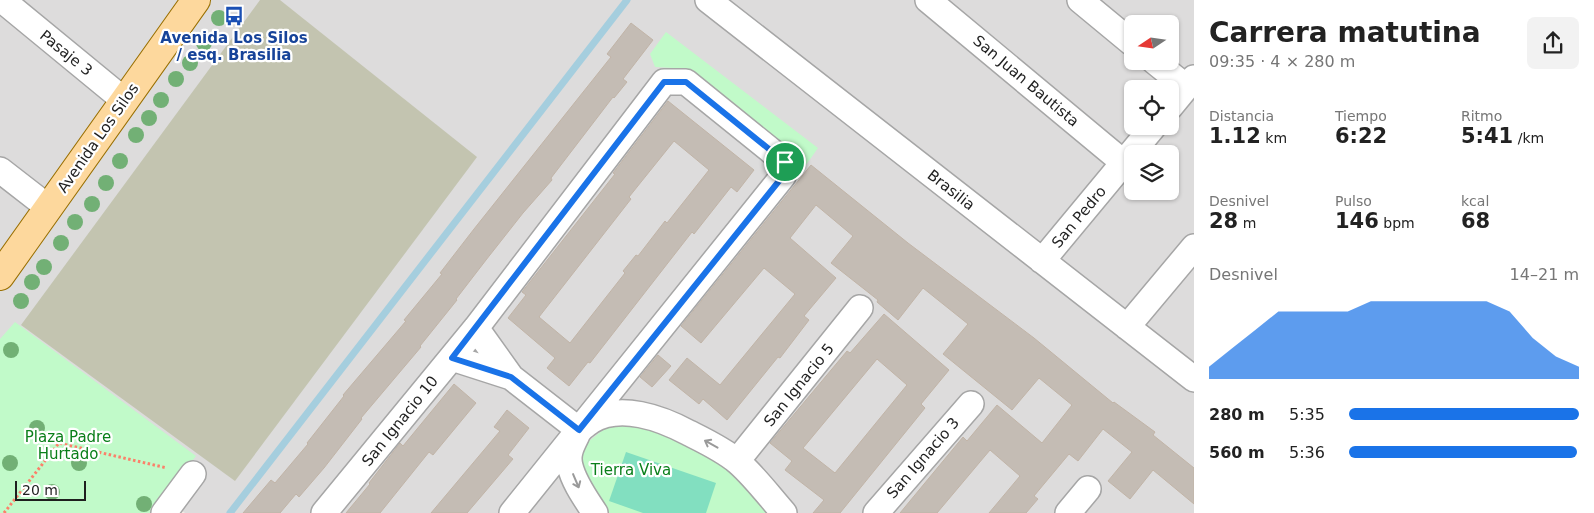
<!DOCTYPE html>
<html lang="es">
<head>
<meta charset="utf-8">
<style>
	:root { --surface:#fff; --page:#f2f2f2; --text:#222; --muted:#767676; --accent:#1a73e8 }
	body { margin:0; font-family:"DejaVu Sans",sans-serif; background:var(--page); color:var(--text); height:100vh; display:flex; flex-direction:column; font-size:19px; white-space:nowrap }
	* { box-sizing:border-box; margin:0 }
	p { font-size:16px; color:var(--muted) }
	.icon { flex:none; width:28px; height:28px; fill:none; stroke:currentColor; stroke-width:2; stroke-linecap:round; stroke-linejoin:round }
	.map { position:relative; flex:1; overflow:hidden }
	.details { display:flex; flex-direction:column; background:var(--surface); width:400px }
	.details>* { flex:none }
	.needle { width:32px; rotate:257deg }
	.controls { position:absolute; left:1124px; top:15px; display:grid; gap:10px }
	.controls a { display:grid; place-items:center; width:55px; height:55px; border-radius:8px; background:var(--surface); box-shadow:0 1px 4px #0004; font-size:25px }
	.scale { position:absolute; left:15px; bottom:12px; width:71px; box-sizing:border-box; padding-left:5px; border:2px solid #1f1f1f; border-top:0; font-size:14px; line-height:18px; white-space:nowrap; color:#1f1f1f; -webkit-text-stroke:4px #fff; paint-order:stroke }
	.pin { position:absolute; display:grid; place-items:center; width:42px; height:42px; color:#fff; margin:-21px; border:2px solid #fff; border-radius:50%; box-shadow:0 1px 5px #0007 }
	.round { display:grid; place-items:center; flex:none; width:52px; height:52px; border-radius:8px; background:var(--page) }
	.summary { display:flex; align-items:center; justify-content:space-between; height:85px; padding:0 15px }
	h1 { font-size:28px; font-weight:800; line-height:38px }
	.metrics { display:grid; grid-template-columns:repeat(3,1fr); gap:8px; height:85px; padding:5px 15px }
	.metrics div { display:grid; align-content:center }
	.metrics b { font-size:21px; font-weight:800 }
	.metrics small { font-size:14px; font-weight:400 }
	.metrics p { font-size:14px }
	.chart { height:140px; padding:10px 15px }
	.chart p { display:flex; justify-content:space-between }
	.chart svg { width:100%; height:90px; margin-top:5px; fill:var(--accent); opacity:.7 }
	ul { padding:0 15px; list-style:none; font-size:16px }
	li { display:grid; grid-template-columns:80px 60px 1fr; align-items:center; height:38px }
	li i { height:12px; border-radius:6px; background:var(--accent) }
	main { display:flex; flex:1; min-height:0 }
	.map>svg:first-child { display:block }
	.residential { fill:#dddcdc; fill-rule:evenodd }
	.construction { fill:#c3c4b0 }
	.park { fill:#c1fac9 }
	.pitch { fill:#82dfc0 }
	.lines { fill:none; stroke-linecap:round; stroke-linejoin:round }
	.stream { stroke:#a5cede; stroke-width:7 }
	.building { fill:#c4bcb4; stroke:#c1b4a7; fill-rule:evenodd }
	.minor-casing { stroke:#a6a6a6; stroke-width:28 }
	.major-casing { stroke:#996f00; stroke-width:30 }
	.path { stroke:#fb816a; stroke-width:3; stroke-dasharray:2.5 2.5; stroke-linecap:butt }
	.minor { stroke:#fff; stroke-width:25 }
	.major { stroke:#fdd89d; stroke-width:28 }
	.tree { fill:#72b075 }
	.oneway { stroke:#9a9a9a }
	.route-casing { stroke:#fff; stroke-width:10 }
	.route { stroke:#1a73e8; stroke-width:6 }
	.labels { text-anchor:middle; stroke-width:4.5; stroke-linejoin:round; paint-order:stroke }
	.transit-label { font-size:15px; font-weight:bold; fill:#164399; stroke:#fff }
	.street-label { font-size:15px; fill:#1f1f1f; stroke:#fff }
	.park-label { font-size:15px; fill:#0a7f1a; stroke:#fff }
</style>
</head>
<body>
<main>
<div class="map">
<svg width="1194" height="513" viewBox="0 0 1194 513">
	<rect width="100%" height="100%" fill="#f0ede5"/>
	<path class="residential" d="M0,0H1194V513H185L166,498L0,513ZM1132,24H1170V61H1132ZM1132,89H1170V126H1132ZM1132,154H1170V191H1132Z"/>
	<path class="construction" d="M260,0H280L477,157L235,481L21,325Z"/>
	<path class="park" d="M666,32L818,148L801,172L790,163L786,153L674,68L655,67L650,54Z
		M15,322L196,456L153,513H0V339Z
		M628,423L671,436L726,465L771,513H607L582,468L583,446L604,429Z"/>
	<path class="pitch" d="M626,452L716,483L706,513H643L609,501Z"/>
	<g class="lines">
		<path class="stream" d="M230,513L627,0"/>
	</g>
	<path class="building" d="M631,23L653,40L623,79L627,82L614,98L613,97L551,178L552,180L523,213L486,260L456,299L457,300L420,346L421,347L361,418L362,419L324,468L299,497L296,494L280,513H243L271,480L275,483L308,444L307,443L344,396L343,395L406,321L404,320L442,274L440,273L474,229L611,57L607,54Z
		M668,101L754,170L737,192L731,187L694,234L692,232L590,363L588,362L569,386L547,368L555,358L508,318L526,295L522,292L615,174L613,173ZM674,141L709,170L667,223L665,221L638,256L636,255L623,271L625,273L570,343L539,317L631,199L629,197Z
		M811,165L908,243L1034,338L1113,403L1114,402L1155,432L1153,435L1194,468V504L1153,470L1130,499L1108,481L1132,452L1103,429L1078,461L1069,454L1034,496L1038,499L1026,513H989L1020,476L990,450L937,513H900L963,437L967,441L997,405L1042,443L1072,405L1039,378L1012,410L943,354L968,324L923,288L898,320L877,302L878,300L831,263L853,236L816,205L790,238L836,278L804,316L809,320L780,358L778,357L727,420L703,399L699,404L669,380L687,358L720,385L795,294L764,268L701,343L681,326Z
		M884,314L949,370L921,404L925,408L840,513H813L824,500L785,470L792,461L770,443L847,351L850,353ZM877,359L907,385L835,473L803,448Z
		M658,355L671,366L652,387L640,377Z
		M454,384L476,403L433,455L429,452L380,513H346L370,484L369,483L400,443L403,446Z
		M507,410L529,428L508,455L513,459L467,513H431L500,431L494,427Z"/>
	<g class="lines">
		<defs>
			<path id="minor" d="M708,0L1194,379
				M928,0L1124,163
				M1080,0L1132,43
				M7,4L125,101
				M1154,61L1186,87
				M1170,107L1194,78
				M0,170L49,208
				M1042,261L1154,126
				M1127,327L1194,247
				M476,328L511,377L579,430
				M452,358L511,377
				M737,461L860,308
				M164,513L193,474
				M324,513L476,328L664,82H686L785,162L783,176L512,513
				M595,513C586,499 574,483 570,466C567,455 571,447 576,437C579,429 584,426 591,421C620,403 661,418 689,433C705,441 724,450 738,462C755,477 769,496 784,513
				M876,513L971,404
				M1068,513L1088,489"/>
			<path id="major" d="M0,276L196,0"/>
		</defs>
		<use href="#minor" class="minor-casing"/>
		<use href="#major" class="major-casing"/>
		<path class="path" d="M4,513L59,443L167,468"/>
		<use href="#minor" class="minor"/>
		<use href="#major" class="major"/>
	</g>
	<g class="tree">
		<circle cx="219" cy="18" r="8"/>
		<circle cx="204" cy="43" r="8"/>
		<circle cx="190" cy="63" r="8"/>
		<circle cx="176" cy="79" r="8"/>
		<circle cx="161" cy="100" r="8"/>
		<circle cx="149" cy="118" r="8"/>
		<circle cx="136" cy="135" r="8"/>
		<circle cx="120" cy="161" r="8"/>
		<circle cx="106" cy="183" r="8"/>
		<circle cx="92" cy="204" r="8"/>
		<circle cx="75" cy="222" r="8"/>
		<circle cx="61" cy="243" r="8"/>
		<circle cx="44" cy="267" r="8"/>
		<circle cx="32" cy="282" r="8"/>
		<circle cx="21" cy="301" r="8"/>
		<circle cx="11" cy="350" r="8"/>
		<circle cx="37" cy="428" r="8"/>
		<circle cx="10" cy="463" r="8"/>
		<circle cx="79" cy="463" r="8"/>
		<circle cx="52" cy="492" r="8"/>
		<circle cx="144" cy="504" r="8"/>
	</g>
	<defs><path id="oneway-shaft" d="M-6 0H5M1.5-3L5.5 0L1.5 3" fill="none" stroke-width="1.6" stroke-linecap="round" stroke-linejoin="round" transform="scale(1.25)"/></defs>
	<g class="oneway">
		<use href="#oneway-shaft" transform="translate(711 444) rotate(-151)"/>
		<use href="#oneway-shaft" transform="translate(576 481) rotate(67)"/>
	</g>
	<g class="lines">
		<defs>
			<path id="route" d="M664,82H686L785,162L783,176L579,430L511,377L452,358Z"/>
		</defs>
		<use href="#route" class="route-casing"/>
		<use href="#route" class="route"/>
	</g>
	<defs>
		<symbol id="bus-bare" viewBox="-9 -9 18 18"><path d="M-5-6H5V4H4V6H2V4H-2V6H-4V4H-5ZM-3.5-4V0h7V-4ZM-3.5 1.2v1.5H-2V1.2ZM2 1.2v1.5H3.5V1.2Z" fill="#1a4fb4" stroke="#fff" stroke-width="2.5" paint-order="stroke"/></symbol>
	</defs>
	<g fill-rule="evenodd">
		<use href="#bus-bare" x="220" y="2" width="28" height="28"/>
	</g>
	<g class="labels">
		<g class="transit-label">
			<text x="234" y="43">Avenida Los Silos<tspan x="234" dy="17">/ esq. Brasilia</tspan></text>
		</g>
		<g class="street-label">
			<text transform="translate(66 53) rotate(39)" y="5">Pasaje 3</text>
			<text transform="translate(1026 81) rotate(40)" y="5">San Juan Bautista</text>
			<text transform="translate(98 138) rotate(-55)" y="5">Avenida Los Silos</text>
			<text transform="translate(951 190) rotate(38)" y="5">Brasilia</text>
			<text transform="translate(1079 217) rotate(-50)" y="5">San Pedro</text>
			<text transform="translate(799 385) rotate(-51)" y="5">San Ignacio 5</text>
			<text transform="translate(400 421) rotate(-51)" y="5">San Ignacio 10</text>
			<text transform="translate(923 458) rotate(-49)" y="5">San Ignacio 3</text>
		</g>
		<g class="park-label">
			<text x="68" y="442">Plaza Padre<tspan x="68" dy="17">Hurtado</tspan></text>
			<text x="631" y="475">Tierra Viva</text>
		</g>
	</g>
</svg>
<div class="controls">
<a><svg class="needle" viewBox="-14 -14 28 28"><path d="M0-13l5 13h-10z" fill="#e53935"/><path d="M0 13l5-13h-10z" fill="#767676"/></svg></a>
<a><svg class="icon" aria-label="locate" viewBox="0 0 24 24"><circle cx="12" cy="12" r="6"/><path d="M12 2v4M12 18v4M2 12h4M18 12h4"/></svg></a>
<a><svg class="icon" aria-label="layers" viewBox="0 0 24 24"><path d="M12 4l9 5-9 5-9-5zM3 14l9 5 9-5"/></svg></a>
</div>
<div class="scale">20 m</div>
<div class="pin" style="left:785px;top:162px;background:#1e9e55"><svg class="icon" aria-label="arrive" viewBox="0 0 24 24"><path d="M6 21V4h12l-3 4 3 4H6"/></svg></div>
</div>
<section class="details">
<div class="summary"><div><h1>Carrera matutina</h1><p>09:35 · 4 × 280 m</p></div><a class="round"><svg class="icon" aria-label="share" viewBox="0 0 24 24"><path d="M12 15V3M7 8l5-5 5 5M5 13v7h14v-7"/></svg></a></div>
<div class="metrics">
<div><p>Distancia</p><b>1.12<small> km</small></b></div>
<div><p>Tiempo</p><b>6:22</b></div>
<div><p>Ritmo</p><b>5:41<small> /km</small></b></div>
</div>
<div class="metrics">
<div><p>Desnivel</p><b>28<small> m</small></b></div>
<div><p>Pulso</p><b>146<small> bpm</small></b></div>
<div><p>kcal</p><b>68</b></div>
</div>
<div class="chart"><p><span>Desnivel</span>14–21 m</p>
<svg viewBox="0 0 160 44" preserveAspectRatio="none"><path d="M0 44V38L10 29L20 20L30 11L40 11L50 11L60 11L70 6L80 6L90 6L100 6L110 6L120 6L130 11L140 24L150 33L160 38V44z"/></svg>
</div>
<ul>
<li><b>280 m</b>5:35<i style="width:100%"></i></li>
<li><b>560 m</b>5:36<i style="width:99%"></i></li>
</ul>
</section>
</main>
</body>
</html>
